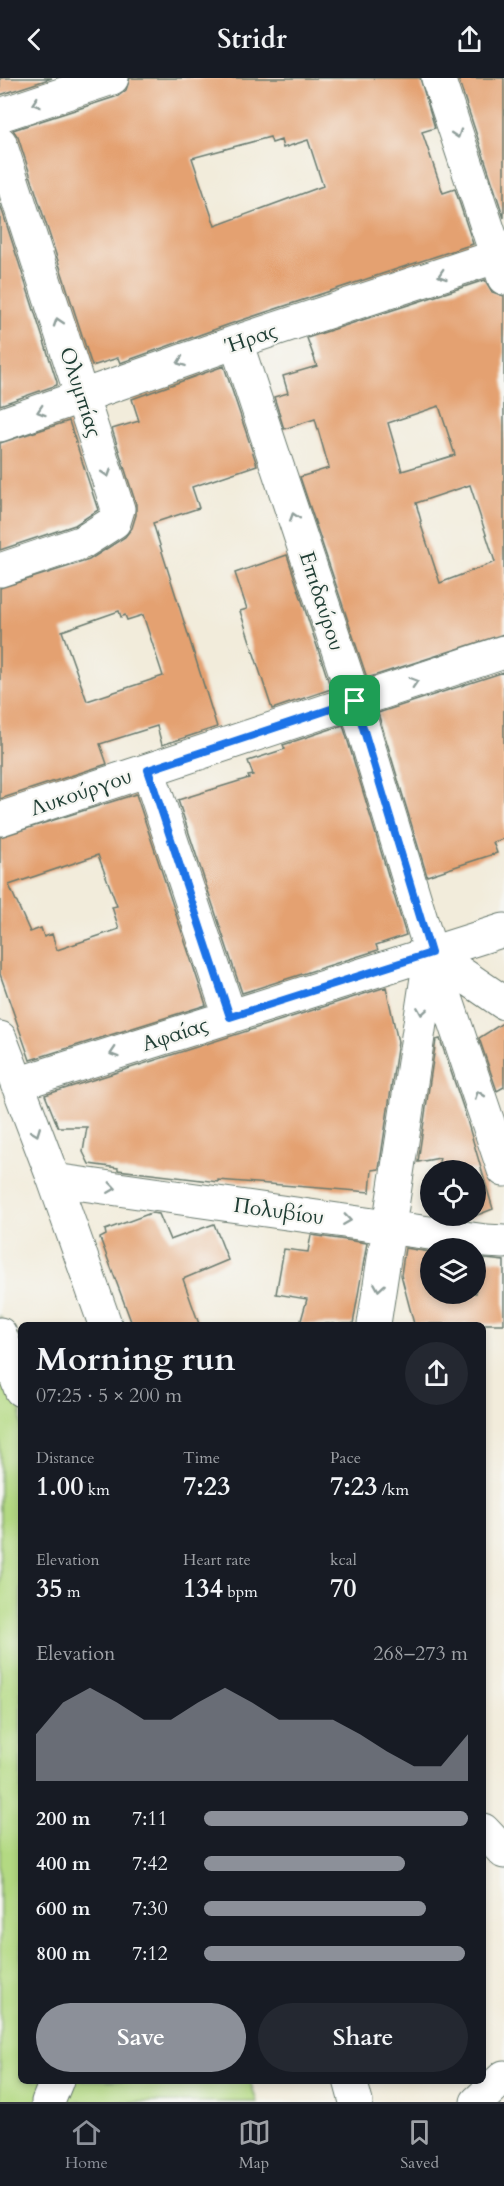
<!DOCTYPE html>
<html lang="en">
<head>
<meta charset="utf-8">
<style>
	:root { --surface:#171b24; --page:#242831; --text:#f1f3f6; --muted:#9ea1a6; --line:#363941; --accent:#8c9099 }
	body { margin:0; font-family:Cardo,serif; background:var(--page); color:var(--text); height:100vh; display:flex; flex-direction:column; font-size:22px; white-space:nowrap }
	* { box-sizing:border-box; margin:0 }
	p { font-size:20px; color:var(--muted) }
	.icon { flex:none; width:33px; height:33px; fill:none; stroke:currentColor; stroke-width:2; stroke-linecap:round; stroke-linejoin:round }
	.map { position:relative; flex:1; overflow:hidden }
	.sheet { position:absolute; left:18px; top:1244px; width:468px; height:762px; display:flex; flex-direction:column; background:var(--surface); border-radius:9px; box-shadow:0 3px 9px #0003 }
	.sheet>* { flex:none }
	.buttons { position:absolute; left:420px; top:1082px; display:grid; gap:12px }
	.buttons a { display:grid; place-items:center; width:66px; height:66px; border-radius:50%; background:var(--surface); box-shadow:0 3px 9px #0003; font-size:30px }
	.pin { position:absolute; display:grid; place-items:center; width:51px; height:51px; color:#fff; margin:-26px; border-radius:12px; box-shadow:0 3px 9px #0006 }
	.round { display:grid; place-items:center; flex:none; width:63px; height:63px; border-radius:32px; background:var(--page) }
	.summary { display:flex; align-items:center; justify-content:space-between; height:102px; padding:0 18px }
	h1 { font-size:33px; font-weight:600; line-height:45px }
	.metrics { display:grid; grid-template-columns:repeat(3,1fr); gap:9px; height:102px; padding:6px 18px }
	.metrics div { display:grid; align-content:center }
	.metrics b { font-size:26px; font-weight:600 }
	.metrics small { font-size:16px; font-weight:400 }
	.metrics p { font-size:16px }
	.chart { height:168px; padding:12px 18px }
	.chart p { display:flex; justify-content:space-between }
	.chart svg { width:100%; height:108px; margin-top:6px; fill:var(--accent); opacity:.7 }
	.cta { display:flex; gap:12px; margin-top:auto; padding:12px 18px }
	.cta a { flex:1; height:69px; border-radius:36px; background:var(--accent); color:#fff; font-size:24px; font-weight:600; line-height:69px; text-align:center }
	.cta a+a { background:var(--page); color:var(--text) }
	ul { padding:0 18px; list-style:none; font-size:20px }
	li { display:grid; grid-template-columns:96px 72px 1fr; align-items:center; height:45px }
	li i { height:15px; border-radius:8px; background:var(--accent) }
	header { display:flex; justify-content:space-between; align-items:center; height:78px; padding:0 18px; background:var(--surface); font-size:27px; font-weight:600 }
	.menu { display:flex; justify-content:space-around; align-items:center; height:84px; border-top:2px solid var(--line); background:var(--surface); font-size:16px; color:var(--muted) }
	.menu a { display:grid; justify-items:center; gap:3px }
	.menu .selected { color:var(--accent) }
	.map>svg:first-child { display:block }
	.green { fill:#b3d982; stroke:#698b5b; stroke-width:1.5 }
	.building { fill:#e4a171; fill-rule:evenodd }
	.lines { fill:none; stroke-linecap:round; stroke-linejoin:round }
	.minor-casing { stroke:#697a6e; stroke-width:35 }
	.minor { stroke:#fff; stroke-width:33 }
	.oneway { stroke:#8f9e9a }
	.route-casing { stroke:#fff; stroke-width:12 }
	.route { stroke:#1a73e8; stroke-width:8 }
	.labels { text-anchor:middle; stroke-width:4.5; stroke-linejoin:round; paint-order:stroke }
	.street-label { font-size:21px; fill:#1f3d34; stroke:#f6f6f2 }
</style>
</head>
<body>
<header><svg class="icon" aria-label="back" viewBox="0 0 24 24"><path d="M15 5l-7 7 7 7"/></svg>Stridr<svg class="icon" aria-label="share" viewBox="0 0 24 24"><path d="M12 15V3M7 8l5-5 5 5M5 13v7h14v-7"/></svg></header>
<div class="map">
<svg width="504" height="2024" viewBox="0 0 504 2024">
	<rect width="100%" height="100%" fill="#f6f6f2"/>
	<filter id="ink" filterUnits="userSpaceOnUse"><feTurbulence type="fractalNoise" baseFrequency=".0167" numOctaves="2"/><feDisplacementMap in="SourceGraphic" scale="12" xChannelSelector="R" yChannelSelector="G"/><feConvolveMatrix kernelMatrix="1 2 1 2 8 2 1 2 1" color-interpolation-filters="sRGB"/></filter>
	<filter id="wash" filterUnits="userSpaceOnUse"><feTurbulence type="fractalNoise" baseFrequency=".008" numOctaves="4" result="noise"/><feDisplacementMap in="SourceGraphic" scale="24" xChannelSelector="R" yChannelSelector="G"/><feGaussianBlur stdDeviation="1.35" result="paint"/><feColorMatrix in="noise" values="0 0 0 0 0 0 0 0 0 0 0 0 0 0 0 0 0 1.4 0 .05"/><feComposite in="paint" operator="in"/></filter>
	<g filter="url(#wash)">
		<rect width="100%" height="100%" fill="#f2ecdb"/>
		<path class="green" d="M0,1237L21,1297V2002L250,2003L257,2024H0Z"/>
		<g id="blocks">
			<path class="building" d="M0,0H52L0,17Z
				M130,0H420L435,50L422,54L443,115L455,111L473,166L230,246L120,285L118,280L92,288L18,59L13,52L118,18L126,12ZM270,59L272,65L281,62L283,70L308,62L323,108L215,148L192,80Z
				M458,0H504V140Z
				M0,126L57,304V307L0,327Z
				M485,202L492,214L504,218V556L367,600L300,399L329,390L315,341L284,351L274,319L288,315L283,298L317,288L307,260ZM439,328L455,377L402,393L388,345ZM470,407L495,484L440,505L420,444L421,443L416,425Z
				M224,288L257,387L192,409L199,430L153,445L217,649L162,667L157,648L100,666L107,686L0,721V510L89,482L125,459L132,450L136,437V426L112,351L139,343L132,321ZM119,533L121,539L125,537L127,542L143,537L163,598L87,623L62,553Z
				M69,343L98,432L75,447L0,472V365Z
				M287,477L331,611L272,631L240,533L247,531L235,495Z
				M504,594V761L493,764L497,775L427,798L378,635Z
				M343,647L406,857L376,867L378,872L242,915L178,722L249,700L248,698L253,697L248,683L285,671L283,667Z
				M136,716L206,927L30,982L0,896V759ZM98,777L117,828L112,829L119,851L57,872L52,856L44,859L41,850L30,854L9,807Z
				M386,909L398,964L379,1091L372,1092L370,1114L218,1102V1104L118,1092V1090L89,1086L83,1074L87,1049H58L45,1017Z
				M504,944V1009L497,1013L479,960Z
				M440,961L464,1032L493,1131L467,1141L436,1137H476V1092H437L440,1080L418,1084L436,962Z
				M151,1135L159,1136L170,1162L214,1146L228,1182L183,1201L199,1246H132L100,1160L106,1157L105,1152Z
				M311,1157L367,1165L353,1246H300L307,1221L276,1216L284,1171L308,1174Z
				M405,1170L430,1174V1215H476V1180L504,1183V1246H414L401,1197Z"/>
		</g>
	</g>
	<g filter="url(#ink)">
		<use href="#blocks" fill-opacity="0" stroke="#697a6e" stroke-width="1.5"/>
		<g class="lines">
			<defs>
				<path id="minor" d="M438,0L504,200
					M0,37L112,0
					M0,65L118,431L114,444L83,464L0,492
					M236,264L355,623L431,875L504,1092
					M0,347L236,264L504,176
					M148,692L230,939
					M0,741L504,574
					M431,875L504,925
					M0,960L54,1102L105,1246
					M17,1006L504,852
					M54,1102L486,1163L504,1164
					M374,1246L430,880
					M0,1256L21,1312
					M483,1752L504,1774
					M350,2002L356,2024
					M48,2024L57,2002
					M477,2024L504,1999"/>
			</defs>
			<use href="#minor" class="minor-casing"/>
			<use href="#minor" class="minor"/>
		</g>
		<defs><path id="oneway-chevron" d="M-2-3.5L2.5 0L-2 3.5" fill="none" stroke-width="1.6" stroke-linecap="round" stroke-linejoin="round" transform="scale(1.5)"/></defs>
		<g class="oneway">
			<use href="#oneway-chevron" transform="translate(36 25) rotate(162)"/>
			<use href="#oneway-chevron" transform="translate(457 56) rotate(72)"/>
			<use href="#oneway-chevron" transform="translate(442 197) rotate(162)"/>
			<use href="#oneway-chevron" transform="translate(58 244) rotate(-108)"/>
			<use href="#oneway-chevron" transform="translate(181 284) rotate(160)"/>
			<use href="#oneway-chevron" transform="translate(41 333) rotate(162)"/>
			<use href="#oneway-chevron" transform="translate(107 395) rotate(72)"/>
			<use href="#oneway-chevron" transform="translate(294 439) rotate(-108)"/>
			<use href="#oneway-chevron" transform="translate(414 604) rotate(-18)"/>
			<use href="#oneway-chevron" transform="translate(422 933) rotate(99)"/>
			<use href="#oneway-chevron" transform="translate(114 975) rotate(162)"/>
			<use href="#oneway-chevron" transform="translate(479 1017) rotate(-109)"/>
			<use href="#oneway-chevron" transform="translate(36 1054) rotate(69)"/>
			<use href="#oneway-chevron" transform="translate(112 1110) rotate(8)"/>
			<use href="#oneway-chevron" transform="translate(347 1142) rotate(8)"/>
			<use href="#oneway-chevron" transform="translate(379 1209) rotate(99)"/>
		</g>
	</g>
	<g class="lines" filter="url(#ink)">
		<defs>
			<path id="route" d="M355,623L431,875L230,939L148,692Z"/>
		</defs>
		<use href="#route" class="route-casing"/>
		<use href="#route" class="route"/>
	</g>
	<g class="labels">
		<g class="street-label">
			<text transform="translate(251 260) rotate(-19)" y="7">Ήρας</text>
			<text transform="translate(81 314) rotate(72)" y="7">Ολυμπίας</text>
			<text transform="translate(322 523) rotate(72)" y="7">Επιδαύρου</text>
			<text transform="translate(81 714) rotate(-19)" y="7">Λυκούργου</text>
			<text transform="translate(175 956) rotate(-18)" y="7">Αφαίας</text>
			<text transform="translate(279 1133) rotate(8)" y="7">Πολυβίου</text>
		</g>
	</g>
</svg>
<div class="buttons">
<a><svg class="icon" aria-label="locate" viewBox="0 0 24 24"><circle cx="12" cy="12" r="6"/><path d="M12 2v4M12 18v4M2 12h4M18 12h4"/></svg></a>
<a><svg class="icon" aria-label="layers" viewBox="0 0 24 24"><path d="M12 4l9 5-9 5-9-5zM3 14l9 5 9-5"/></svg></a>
</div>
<div class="pin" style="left:355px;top:623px;background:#1e9e55"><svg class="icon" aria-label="arrive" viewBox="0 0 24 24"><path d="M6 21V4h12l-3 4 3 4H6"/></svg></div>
<section class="sheet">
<div class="summary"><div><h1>Morning run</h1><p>07:25 · 5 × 200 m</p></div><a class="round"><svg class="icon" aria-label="share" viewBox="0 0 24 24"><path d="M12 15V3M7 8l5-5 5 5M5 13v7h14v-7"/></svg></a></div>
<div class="metrics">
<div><p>Distance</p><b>1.00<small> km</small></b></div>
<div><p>Time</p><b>7:23</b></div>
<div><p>Pace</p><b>7:23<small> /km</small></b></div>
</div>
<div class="metrics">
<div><p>Elevation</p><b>35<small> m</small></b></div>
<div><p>Heart rate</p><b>134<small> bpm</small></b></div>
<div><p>kcal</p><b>70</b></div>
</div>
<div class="chart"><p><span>Elevation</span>268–273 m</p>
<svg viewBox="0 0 160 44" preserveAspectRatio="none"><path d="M0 44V25L10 12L20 6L30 12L40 19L50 19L60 12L70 6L80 12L90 19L100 19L110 19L120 25L130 32L140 38L150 38L160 25V44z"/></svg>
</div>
<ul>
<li><b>200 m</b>7:11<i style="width:100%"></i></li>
<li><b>400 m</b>7:42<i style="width:76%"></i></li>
<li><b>600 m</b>7:30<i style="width:84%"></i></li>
<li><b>800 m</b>7:12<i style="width:99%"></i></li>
</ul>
<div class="cta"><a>Save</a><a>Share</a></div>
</section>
</div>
<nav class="menu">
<a class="selected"><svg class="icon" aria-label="home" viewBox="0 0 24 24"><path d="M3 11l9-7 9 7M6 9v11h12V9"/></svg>Home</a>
<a><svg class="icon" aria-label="map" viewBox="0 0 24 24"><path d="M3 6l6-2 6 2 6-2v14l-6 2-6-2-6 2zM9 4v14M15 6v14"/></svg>Map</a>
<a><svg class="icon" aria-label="saved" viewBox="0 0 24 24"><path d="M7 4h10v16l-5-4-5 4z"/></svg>Saved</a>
</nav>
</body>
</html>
